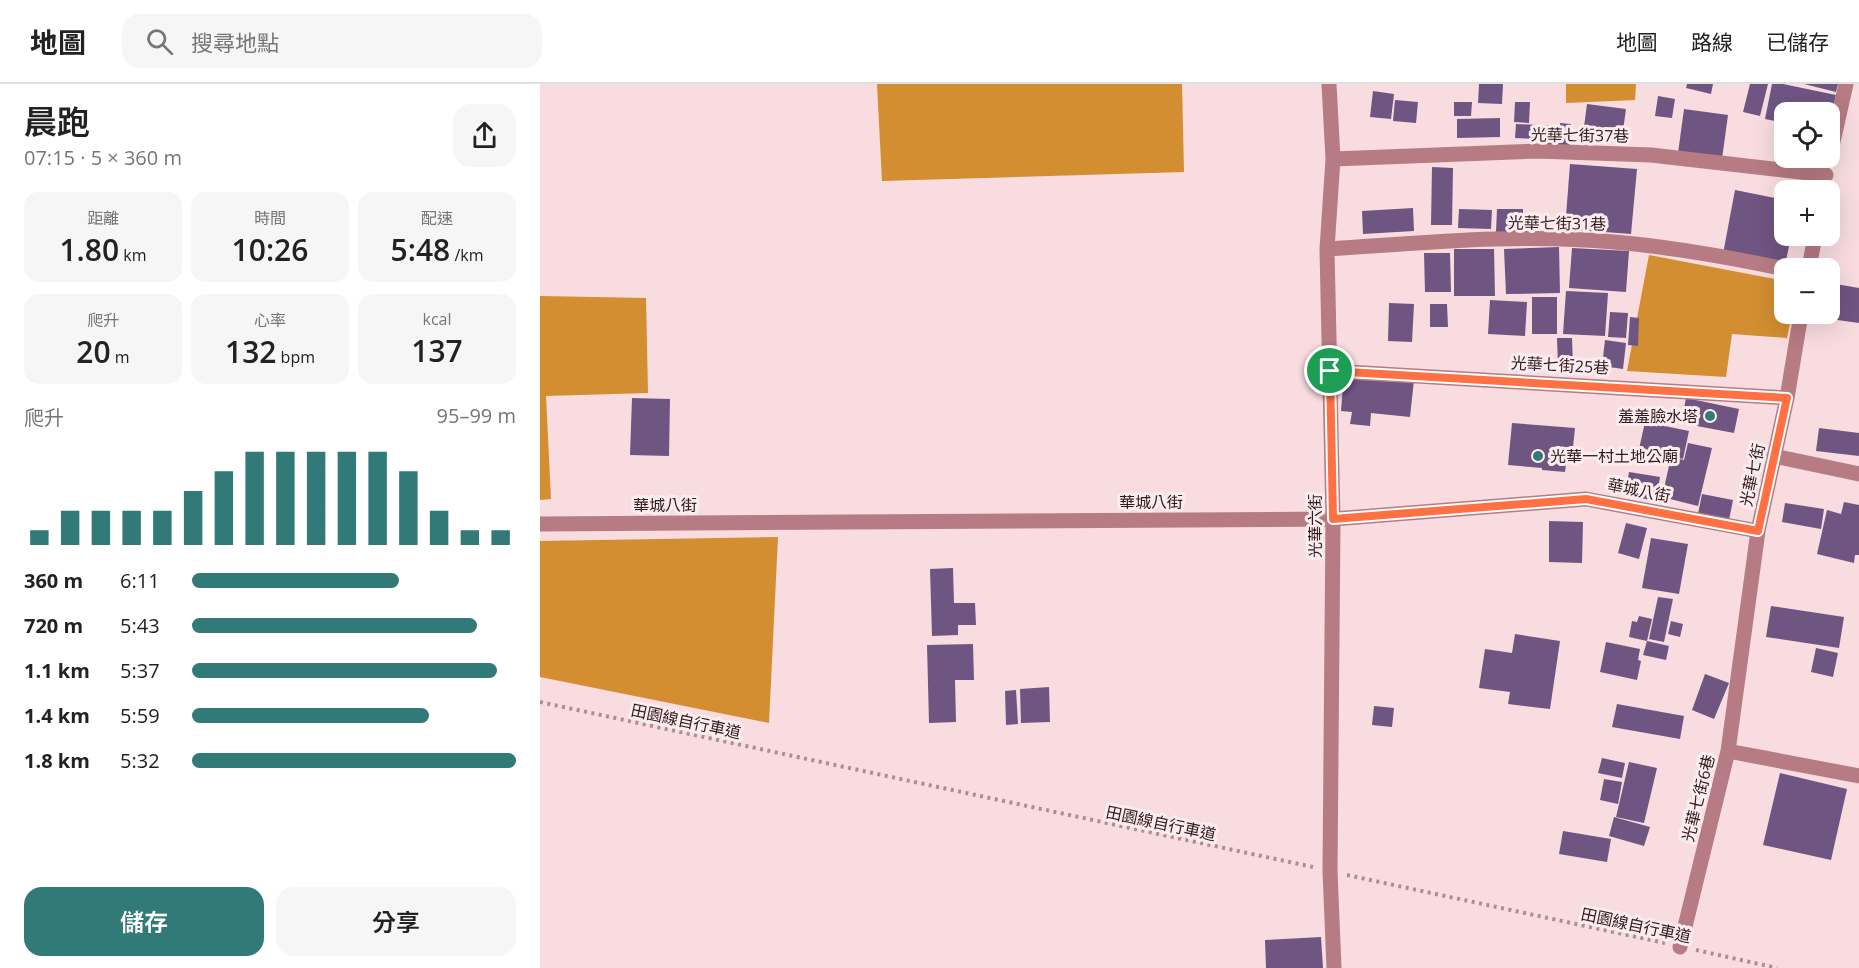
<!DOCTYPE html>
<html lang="zh-TW">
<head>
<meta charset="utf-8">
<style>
	:root { --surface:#fff; --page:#f6f6f6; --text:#222; --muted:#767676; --line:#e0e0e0; --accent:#327a77 }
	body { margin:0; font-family:"Open Sans","Noto Sans TC",sans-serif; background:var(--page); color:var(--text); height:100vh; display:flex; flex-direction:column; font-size:22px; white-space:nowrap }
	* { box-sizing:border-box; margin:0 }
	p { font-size:20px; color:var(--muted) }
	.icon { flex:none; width:33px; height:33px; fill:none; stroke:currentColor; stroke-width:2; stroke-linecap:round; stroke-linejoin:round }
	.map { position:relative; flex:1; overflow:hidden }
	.details { display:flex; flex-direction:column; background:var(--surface); width:540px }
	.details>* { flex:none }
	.fabs { position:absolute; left:1234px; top:18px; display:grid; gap:12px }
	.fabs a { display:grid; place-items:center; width:66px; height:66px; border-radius:12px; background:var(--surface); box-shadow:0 6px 24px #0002; font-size:30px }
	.pin { position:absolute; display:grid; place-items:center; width:51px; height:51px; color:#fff; margin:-26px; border:3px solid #fff; border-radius:50%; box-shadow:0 2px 6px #0007 }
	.round { display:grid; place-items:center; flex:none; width:63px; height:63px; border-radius:18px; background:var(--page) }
	.head { display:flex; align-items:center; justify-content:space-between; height:102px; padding:0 24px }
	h1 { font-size:33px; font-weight:600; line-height:45px }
	.stats { display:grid; grid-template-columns:repeat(3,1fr); gap:9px; height:102px; padding:6px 24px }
	.stats div { display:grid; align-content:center; border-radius:15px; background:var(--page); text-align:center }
	.stats b { font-size:30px; font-weight:600 }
	.stats small { font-size:16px; font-weight:400 }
	.stats p { font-size:16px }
	.chart { height:168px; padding:12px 24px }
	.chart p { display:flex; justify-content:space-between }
	.chart svg { width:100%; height:108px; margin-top:6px; stroke:var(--accent); stroke-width:6 }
	.button { display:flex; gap:12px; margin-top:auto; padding:12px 24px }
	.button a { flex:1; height:69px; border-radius:18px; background:var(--accent); color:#fff; font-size:24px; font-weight:600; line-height:69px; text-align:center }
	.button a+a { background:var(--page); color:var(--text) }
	ul { padding:0 24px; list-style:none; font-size:20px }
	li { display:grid; grid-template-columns:96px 72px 1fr; align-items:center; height:45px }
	li i { height:15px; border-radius:8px; background:var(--accent) }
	header { display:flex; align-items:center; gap:36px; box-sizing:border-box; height:84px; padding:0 30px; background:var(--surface); border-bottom:2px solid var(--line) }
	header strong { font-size:28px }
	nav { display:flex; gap:33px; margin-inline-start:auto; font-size:21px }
	.search { width:420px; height:54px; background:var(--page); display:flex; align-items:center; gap:15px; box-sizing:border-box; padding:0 21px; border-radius:18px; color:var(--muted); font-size:22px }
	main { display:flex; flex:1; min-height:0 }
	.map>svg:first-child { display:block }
	.forest { fill:#d28e31 }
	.building { fill:#6f5582 }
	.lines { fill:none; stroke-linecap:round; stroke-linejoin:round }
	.path { stroke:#a98e92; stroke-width:4; stroke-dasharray:3 4.5; stroke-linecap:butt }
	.minor { stroke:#b67b83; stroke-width:15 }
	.route-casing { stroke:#fff; stroke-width:12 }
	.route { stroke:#ff7043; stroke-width:8 }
	.poi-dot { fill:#327a77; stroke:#fbedef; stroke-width:2 }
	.labels { text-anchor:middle; stroke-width:6; stroke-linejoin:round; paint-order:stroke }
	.street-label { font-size:16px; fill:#31191d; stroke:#fbedef }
	.poi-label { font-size:16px; fill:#31191d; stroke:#fbedef; text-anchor:end }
</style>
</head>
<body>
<header>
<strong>地圖</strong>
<div class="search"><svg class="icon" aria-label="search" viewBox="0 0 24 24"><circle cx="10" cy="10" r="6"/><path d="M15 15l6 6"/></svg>搜尋地點</div>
<nav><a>地圖</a><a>路線</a><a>已儲存</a></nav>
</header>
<main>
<section class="details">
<div class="head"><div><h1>晨跑</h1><p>07:15 · 5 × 360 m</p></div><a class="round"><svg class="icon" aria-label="share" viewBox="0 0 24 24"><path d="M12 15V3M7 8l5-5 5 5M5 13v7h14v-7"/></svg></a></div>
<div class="stats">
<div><p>距離</p><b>1.80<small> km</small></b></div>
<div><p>時間</p><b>10:26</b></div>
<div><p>配速</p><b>5:48<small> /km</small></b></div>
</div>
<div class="stats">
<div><p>爬升</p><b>20<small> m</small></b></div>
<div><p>心率</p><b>132<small> bpm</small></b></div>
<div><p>kcal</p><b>137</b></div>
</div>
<div class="chart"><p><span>爬升</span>95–99 m</p>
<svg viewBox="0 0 160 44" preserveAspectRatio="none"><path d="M5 44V38M15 44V30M25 44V30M35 44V30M45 44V30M55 44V22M65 44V14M75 44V6M85 44V6M95 44V6M105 44V6M115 44V6M125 44V14M135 44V30M145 44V38M155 44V38"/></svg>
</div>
<ul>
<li><b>360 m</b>6:11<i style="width:64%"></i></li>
<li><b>720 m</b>5:43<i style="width:88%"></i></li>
<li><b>1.1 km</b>5:37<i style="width:94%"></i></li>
<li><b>1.4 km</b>5:59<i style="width:73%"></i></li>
<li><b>1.8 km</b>5:32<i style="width:100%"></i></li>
</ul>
<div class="button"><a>儲存</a><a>分享</a></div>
</section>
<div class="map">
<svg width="1319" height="884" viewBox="0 0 1319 884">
	<rect width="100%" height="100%" fill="#f8dcdf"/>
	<path class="forest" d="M337,0H642L644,88L342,97Z
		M1026,0H1096L1095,16L1026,19Z
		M1109,171L1245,197V230H1252L1247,254L1192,250L1186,293L1087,287Z
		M0,212L106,214L108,309L6,312L11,415L0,416Z
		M238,453L229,639L0,593V457Z"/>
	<path class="building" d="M939,0H963L962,20L938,19Z
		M1147,0H1173L1171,10L1146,4Z
		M1210,0H1228L1220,32L1203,28Z
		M1232,0H1243L1296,11L1292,28H1245V39L1225,35Z
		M1264,0H1298L1296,8Z
		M833,7L854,10L851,35L830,33Z
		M1118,12L1135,15L1132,34L1115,32Z
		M855,16L878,18L876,39L853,37Z
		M914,18H932L931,32H914Z
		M975,18H990L989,39L974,38Z
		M1047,20L1086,25L1083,47L1044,43Z
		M1144,25L1188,31L1182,75L1138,69Z
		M960,34V53L917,54V35Z
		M1020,39L1031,40L1029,67L1018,66Z
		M976,40L998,41L997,55L975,54Z
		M1005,41H1015V67H1004Z
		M1244,53H1245V72L1241,71Z
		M1030,80L1097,85L1091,150L1025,145Z
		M892,83L913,84L912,141H891Z
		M1195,106L1245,116V152H1251L1245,182L1183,170Z
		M873,124L874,147L823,150L822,127Z
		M919,125L952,126L951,145L918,144Z
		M957,125H983V148H956Z
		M1019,163L1020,209L966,210L964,165Z
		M1032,164L1089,167L1086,208L1029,204Z
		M914,165H954L955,212H914Z
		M884,169H910L911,208H885Z
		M1290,199L1319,204V239L1290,235L1293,214H1290Z
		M1026,207L1068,209L1065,252L1023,250Z
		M992,213H1017V250H992Z
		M950,216L987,218L985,252L948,250Z
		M849,219L874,220L872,258L848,257Z
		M890,220H907L908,243H890Z
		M1070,228L1088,229L1086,254L1068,253Z
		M1090,233L1099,234L1098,262L1088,261Z
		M1017,254H1032L1033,281L1018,282Z
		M1065,256L1086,259L1083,285L1062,282Z
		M804,289L874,296L870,333L831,329L830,342L810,340L812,328L801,327Z
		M92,314L130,315L129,372L90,371Z
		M1146,314L1199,325L1194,349L1141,339Z
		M1105,338L1149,347L1143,375L1099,365Z
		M972,339L1035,344L1033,363H1028L1025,388L1002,386V384L968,381Z
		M1279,344L1319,349V372L1276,367Z
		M1148,359L1172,364L1158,422L1122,413L1131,373L1144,376Z
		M1089,388L1120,393L1116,417L1085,411Z
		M1162,410L1193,416L1189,436L1158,430Z
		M1304,418L1319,421V471H1315L1314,479L1277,470L1287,426L1301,430Z
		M1245,419L1284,425L1281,445L1242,438Z
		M1009,437L1043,438L1042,479L1009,478Z
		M1086,439L1107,444L1099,475L1078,469Z
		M1111,454L1148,460L1139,510L1102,504Z
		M413,484L414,519H435L436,541H418V551L392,552L390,485Z
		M1118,513L1133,515L1124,558L1109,555Z
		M1231,522L1304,533L1299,564L1226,553Z
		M1099,532L1112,535L1107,557L1089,553L1092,537L1097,538Z
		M1131,537L1143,540L1140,553L1128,550Z
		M975,550L1020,557L1010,625L968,620L970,608L939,604L945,565L972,569Z
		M1107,557L1129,562L1126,576L1103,571Z
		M1066,558L1100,565L1098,576L1101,577L1097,596L1060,588Z
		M433,560L434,596H415L416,638L389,639L387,561Z
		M1276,564L1298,569L1293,593L1271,588Z
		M1165,590L1189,599L1174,635L1152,626Z
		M509,603L510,638L481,639L480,605Z
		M476,606L478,640L466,641L465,607Z
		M1077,620L1144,632L1140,655L1072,643Z
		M834,622L854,624L852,643L832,641Z
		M1062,674L1085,679L1082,694L1058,689Z
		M1089,678L1117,684L1104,739L1076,733Z
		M1240,689L1307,705L1291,776L1223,761Z
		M1064,695L1082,698L1078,720L1060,716Z
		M1074,733L1110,743L1104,762L1069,752Z
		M1023,747L1071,755L1067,778L1019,770Z
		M781,853L783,884H726L725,856Z"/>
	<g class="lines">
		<path class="path" d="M0,618L773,783
			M807,791L1125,859
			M1156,866L1237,884"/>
		<path class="minor" d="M789,0L793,75L787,165L793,435L790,787L794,884
			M1290,71L1306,0
			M793,75L997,67L1111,71L1286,91
			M787,165C882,159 979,149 1074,158C1132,163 1188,173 1245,185
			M1269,184L1275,152
			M791,287L1247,314
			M1234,372L1319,390
			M0,440L793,435L1046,415L1218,447
			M1188,667L1218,447L1247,314L1261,230
			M1140,863L1188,667L1319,692"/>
	</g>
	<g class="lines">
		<defs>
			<path id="route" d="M790,287L1247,314L1218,447L1046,415L793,435Z"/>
		</defs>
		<use href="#route" class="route-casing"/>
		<use href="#route" class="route"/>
	</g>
	<g class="poi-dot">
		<circle cx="1170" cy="332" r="6"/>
		<circle cx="998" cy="372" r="6"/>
	</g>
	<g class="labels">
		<g class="street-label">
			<text transform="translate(1040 51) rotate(1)" y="6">光華七街37巷</text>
			<text transform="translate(1017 139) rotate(1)" y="6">光華七街31巷</text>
			<text transform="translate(1020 281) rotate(3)" y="6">光華七街25巷</text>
			<text transform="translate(1212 391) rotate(-78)" y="6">光華七街</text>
			<text transform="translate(1099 406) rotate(11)" y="6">華城八街</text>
			<text x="611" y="424">華城八街</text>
			<text x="125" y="427">華城八街</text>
			<text transform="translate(775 442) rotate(-90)" y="6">光華六街</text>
			<text transform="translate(146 637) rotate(12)" y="6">田園線自行車道</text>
			<text transform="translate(1158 714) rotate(-76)" y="6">光華七街6巷</text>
			<text transform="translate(621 739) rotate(12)" y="6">田園線自行車道</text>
			<text transform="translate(1096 841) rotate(12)" y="6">田園線自行車道</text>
		</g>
		<g class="poi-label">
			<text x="1158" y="338">羞羞臉水塔</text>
			<text x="1010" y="378" text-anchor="start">光華一村土地公廟</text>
		</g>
	</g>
</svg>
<div class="fabs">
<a><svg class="icon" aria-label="locate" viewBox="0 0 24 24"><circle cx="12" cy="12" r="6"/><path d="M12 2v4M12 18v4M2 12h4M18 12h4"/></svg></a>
<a>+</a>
<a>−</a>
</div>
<div class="pin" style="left:790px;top:287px;background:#1e9e55"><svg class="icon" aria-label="arrive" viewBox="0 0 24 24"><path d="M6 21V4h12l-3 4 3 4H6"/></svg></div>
</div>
</main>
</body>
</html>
